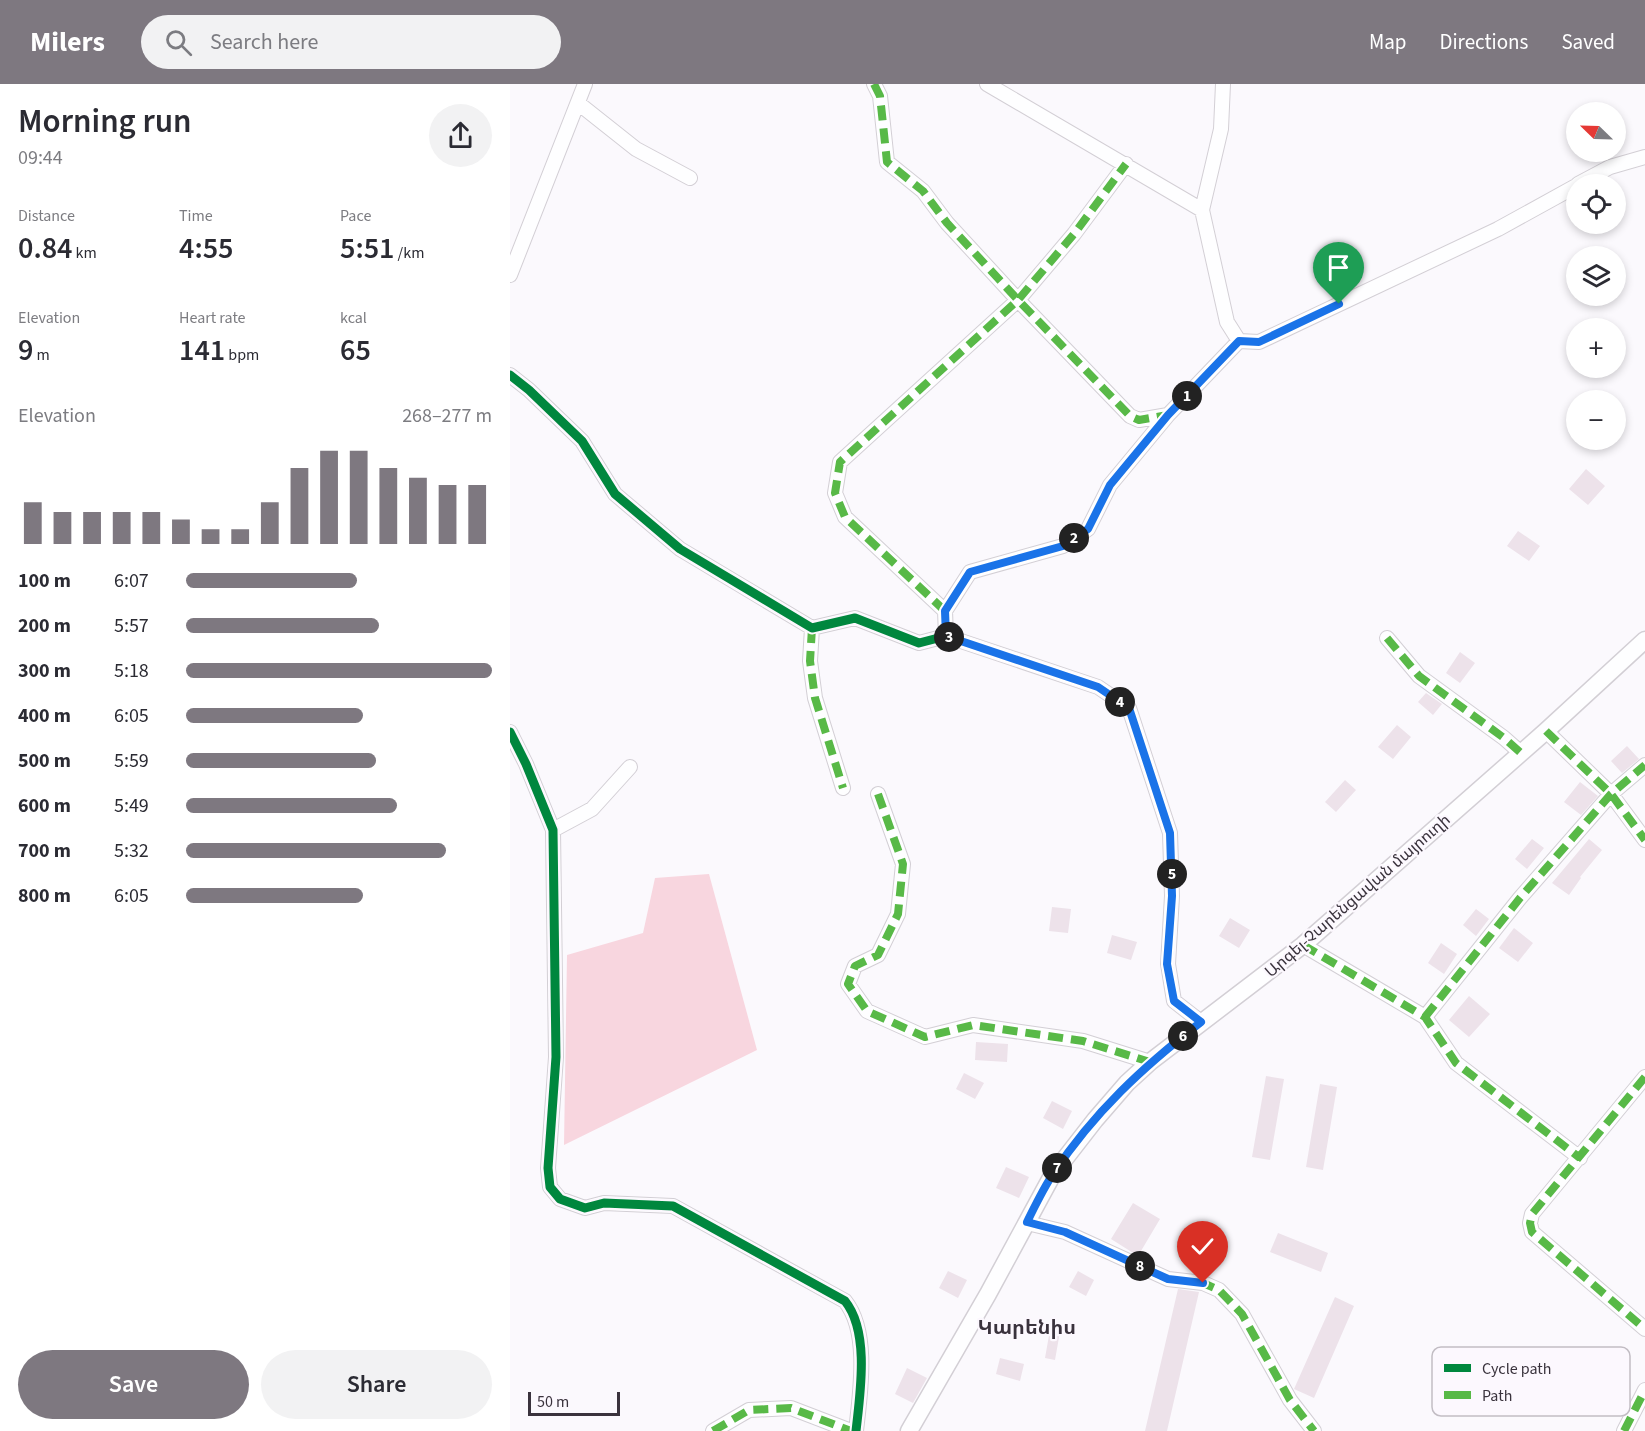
<!DOCTYPE html>
<html lang="en">
<head>
<meta charset="utf-8">
<style>
	:root { --surface:#fff; --page:#f2f2f3; --text:#2b2b33; --muted:#7c7c81; --accent:#7e7880 }
	body { margin:0; font-family:"Source Sans 3","Noto Sans Armenian",sans-serif; background:var(--page); color:var(--text); height:100vh; display:flex; flex-direction:column; font-size:22px; white-space:nowrap }
	* { box-sizing:border-box; margin:0 }
	p { font-size:20px; color:var(--muted) }
	.icon { flex:none; width:33px; height:33px; fill:none; stroke:currentColor; stroke-width:2; stroke-linecap:round; stroke-linejoin:round }
	.map { position:relative; flex:1; overflow:hidden }
	.drawer { display:flex; flex-direction:column; background:var(--surface); width:510px }
	.drawer>* { flex:none }
	.needle { width:39px; rotate:293deg }
	.controls { position:absolute; left:1056px; top:18px; display:grid; gap:12px }
	.controls a { display:grid; place-items:center; width:60px; height:60px; border-radius:50%; background:var(--surface); box-shadow:0 3px 9px #0003; font-size:30px }
	.scale { position:absolute; left:18px; bottom:15px; width:92px; box-sizing:border-box; padding-left:6px; border:3px solid #3a333d; border-top:0; font-size:16px; line-height:21px; white-space:nowrap; color:#3a333d; -webkit-text-stroke:4px #fcf8fe; paint-order:stroke }
	.pin { position:absolute; display:grid; place-items:center; width:51px; height:51px; color:#fff; margin:-62px -26px; border-radius:50% 50% 50% 0; rotate:-45deg; box-shadow:0 0 6px #0007 }
	.pin .icon { rotate:45deg }
	.km { position:absolute; width:30px; height:30px; margin:-15px; border-radius:50%; background:#222; color:#fff; font-size:16px; line-height:30px; text-align:center }
	.round { display:grid; place-items:center; flex:none; width:63px; height:63px; border-radius:32px; background:var(--page) }
	.overview { display:flex; align-items:center; justify-content:space-between; height:102px; padding:0 18px }
	h1 { font-size:33px; font-weight:600; line-height:45px }
	.stats { display:grid; grid-template-columns:repeat(3,1fr); gap:9px; height:102px; padding:6px 18px }
	.stats div { display:grid; align-content:center }
	.stats b { font-size:30px; font-weight:600 }
	.stats small { font-size:16px; font-weight:400 }
	.stats p { font-size:16px }
	.chart { height:168px; padding:12px 18px }
	.chart p { display:flex; justify-content:space-between }
	.chart svg { width:100%; height:108px; margin-top:6px; stroke:var(--accent); stroke-width:6 }
	.button { display:flex; gap:12px; margin-top:auto; padding:12px 18px }
	.button a { flex:1; height:69px; border-radius:36px; background:var(--accent); color:#fff; font-size:24px; font-weight:600; line-height:69px; text-align:center }
	.button a+a { background:var(--page); color:var(--text) }
	ul { padding:0 18px; list-style:none; font-size:20px }
	li { display:grid; grid-template-columns:96px 72px 1fr; align-items:center; height:45px }
	li i { height:15px; border-radius:8px; background:var(--accent) }
	header { display:flex; align-items:center; gap:36px; box-sizing:border-box; height:84px; padding:0 30px; background:var(--accent); color:#fff }
	header strong { font-size:28px }
	nav { display:flex; gap:33px; margin-inline-start:auto; font-size:21px }
	.search { width:420px; height:54px; background:var(--page); display:flex; align-items:center; gap:15px; box-sizing:border-box; padding:0 21px; border-radius:33px; color:var(--muted); font-size:22px }
	main { display:flex; flex:1; min-height:0 }
	.map>svg:first-child { display:block }
	.green { fill:#f8d6df }
	.building { fill:#ede2ea }
	.lines { fill:none; stroke-linecap:round; stroke-linejoin:round }
	.minor-casing { stroke:#d3cfd5; stroke-width:16 }
	.major-casing { stroke:#d3cfd5; stroke-width:19 }
	.minor { stroke:#fefeff; stroke-width:14 }
	.major { stroke:#fefeff; stroke-width:16 }
	.quiet { stroke:#58b947; stroke-width:8; stroke-dasharray:15 8; stroke-linecap:butt }
	.cycleway-casing { stroke:#fcf8fe; stroke-width:13 }
	.cycleway { stroke:#00873e; stroke-width:9 }
	.route-casing { stroke:#fff; stroke-width:12 }
	.route { stroke:#1a73e8; stroke-width:8 }
	.labels { text-anchor:middle; stroke-width:4.5; stroke-linejoin:round; paint-order:stroke }
	.street-label { font-size:16px; fill:#3a333d; stroke:#fcf8fe }
	.quarter-label { font-size:20px; font-weight:bold; fill:#3a333d; stroke:#fcf8fe }
	.key { fill:#fcf8fe; stroke:#c2bdc4; stroke-width:1.5 }
	.key-label { font-size:16px; fill:#3a333d }
</style>
</head>
<body>
<header>
<strong>Milers</strong>
<div class="search"><svg class="icon" aria-label="search" viewBox="0 0 24 24"><circle cx="10" cy="10" r="6"/><path d="M15 15l6 6"/></svg>Search here</div>
<nav><a>Map</a><a>Directions</a><a>Saved</a></nav>
</header>
<main>
<section class="drawer">
<div class="overview"><div><h1>Morning run</h1><p>09:44</p></div><a class="round"><svg class="icon" aria-label="share" viewBox="0 0 24 24"><path d="M12 15V3M7 8l5-5 5 5M5 13v7h14v-7"/></svg></a></div>
<div class="stats">
<div><p>Distance</p><b>0.84<small> km</small></b></div>
<div><p>Time</p><b>4:55</b></div>
<div><p>Pace</p><b>5:51<small> /km</small></b></div>
</div>
<div class="stats">
<div><p>Elevation</p><b>9<small> m</small></b></div>
<div><p>Heart rate</p><b>141<small> bpm</small></b></div>
<div><p>kcal</p><b>65</b></div>
</div>
<div class="chart"><p><span>Elevation</span>268–277 m</p>
<svg viewBox="0 0 160 44" preserveAspectRatio="none"><path d="M5 44V27M15 44V31M25 44V31M35 44V31M45 44V31M55 44V34M65 44V38M75 44V38M85 44V27M95 44V13M105 44V6M115 44V6M125 44V13M135 44V17M145 44V20M155 44V20"/></svg>
</div>
<ul>
<li><b>100 m</b>6:07<i style="width:56%"></i></li>
<li><b>200 m</b>5:57<i style="width:63%"></i></li>
<li><b>300 m</b>5:18<i style="width:100%"></i></li>
<li><b>400 m</b>6:05<i style="width:58%"></i></li>
<li><b>500 m</b>5:59<i style="width:62%"></i></li>
<li><b>600 m</b>5:49<i style="width:69%"></i></li>
<li><b>700 m</b>5:32<i style="width:85%"></i></li>
<li><b>800 m</b>6:05<i style="width:58%"></i></li>
</ul>
<div class="button"><a>Save</a><a>Share</a></div>
</section>
<div class="map">
<svg width="1135" height="1347" viewBox="0 0 1135 1347">
	<rect width="100%" height="100%" fill="#fbf9fd"/>
	<path class="green" d="M199,790L247,966L54,1061L57,871L133,849L145,794Z"/>
	<path class="building" d="M1076,385L1095,402L1078,421L1059,405Z
		M1008,447L1030,462L1019,477L997,462Z
		M950,568L965,579L950,599L936,589Z
		M916,609L932,620L923,631L908,618Z
		M887,641L901,653L883,675L868,663Z
		M1117,662L1129,675L1112,689L1101,677Z
		M835,696L846,706L826,728L815,718Z
		M1070,698L1088,712L1071,731L1054,718Z
		M1022,755L1034,764L1017,785L1005,775Z
		M1079,755L1092,766L1070,793L1071,794L1059,811L1042,799Z
		M542,823L561,825L558,849L539,847Z
		M966,825L979,835L966,852L953,841Z
		M720,834L740,846L729,864L709,852Z
		M1004,844L1023,859L1008,878L989,864Z
		M602,851L627,858L621,876L597,869Z
		M931,859L947,870L934,890L918,879Z
		M959,912L980,930L959,953L939,936Z
		M466,958L498,960L497,978L465,976Z
		M454,989L474,999L465,1015L446,1005Z
		M756,992L774,995L760,1076L742,1073Z
		M810,1000L827,1003L813,1086L796,1083Z
		M542,1017L562,1027L553,1045L533,1034Z
		M496,1083L519,1093L509,1114L486,1104Z
		M623,1119L650,1135L628,1172L601,1155Z
		M768,1149L818,1169L811,1188L760,1168Z
		M438,1187L457,1196L448,1214L429,1204Z
		M568,1187L584,1196L576,1212L559,1203Z
		M668,1205L689,1208L657,1347H635Z
		M825,1213L844,1222L804,1314L784,1305Z
		M541,1240L551,1242L545,1276L535,1274Z
		M490,1274L514,1280L510,1297L486,1290Z
		M397,1284L417,1294L403,1319L385,1310Z"/>
	<g class="lines">
		<defs>
			<path id="minor" d="M364,0L370,12L377,78L413,107L437,139L508,216L620,332L629,336L658,331
				M477,0L692,126
				M713,0L711,45L692,126L717,238L729,257
				M68,19L126,65L180,94
				M1068,100L1100,83L1135,73
				M0,191L75,0
				M0,291L19,306L72,357L105,410L170,465L302,544L345,534L409,559L436,552L588,603L619,624L660,749L662,812L658,880L664,917L691,938
				M435,527L335,433L325,409L330,378L508,216L564,150L616,80
				M302,544L300,577L305,614L333,704
				M436,552L435,527L460,488L553,462L578,445L600,401L658,331L729,257L749,258L988,145L1066,102
				M877,554L909,592L994,654L1011,669
				M1036,647L1101,710L1135,756
				M0,648L16,680L43,746L46,973L38,1084L40,1103L50,1115L75,1124L94,1119L163,1122L335,1217C360,1248 350,1310 346,1347
				M368,710L393,780L388,830L368,871L345,882L338,900L357,927L415,953L463,941L573,957L640,978
				M43,746L82,725L120,683
				M793,861L915,933L946,979L1070,1074
				M915,933L1010,814L1101,710L1135,681
				M1135,993L1022,1130L1020,1139L1022,1148L1135,1245
				M517,1139L555,1148L658,1195L693,1199L709,1206L732,1230L780,1316L804,1347
				M203,1347L239,1326L281,1324L341,1347
				M1114,1347L1135,1306"/>
			<path id="major" d="M399,1347L478,1210L543,1090L585,1036L617,999L640,978L793,861L1036,647L1135,556"/>
		</defs>
		<use href="#minor" class="minor-casing"/>
		<use href="#major" class="major-casing"/>
		<use href="#minor" class="minor"/>
		<use href="#major" class="major"/>
		<path class="quiet" d="M364,0L370,12L377,78L413,107L437,139L508,216L620,332L629,336L658,331
			M435,527L335,433L325,409L330,378L508,216L564,150L616,80
			M302,544L300,577L305,614L333,704
			M877,554L909,592L994,654L1011,669
			M1036,647L1101,710L1135,756
			M368,710L393,780L388,830L368,871L345,882L338,900L357,927L415,953L463,941L573,957L640,978
			M793,861L915,933L946,979L1070,1074
			M915,933L1010,814L1101,710L1135,681
			M1135,993L1022,1130L1020,1139L1022,1148L1135,1245
			M517,1139L555,1148L658,1195L693,1199L709,1206L732,1230L780,1316L804,1347
			M203,1347L239,1326L281,1324L341,1347
			M1114,1347L1135,1306"/>
		<defs>
			<path id="cycleway" d="M0,291L19,306L72,357L105,410L170,465L302,544L345,534L409,559L436,552L588,603L619,624L660,749L662,812L658,880L664,917L691,938
				M0,648L16,680L43,746L46,973L38,1084L40,1103L50,1115L75,1124L94,1119L163,1122L335,1217C360,1248 350,1310 346,1347"/>
		</defs>
		<use href="#cycleway" class="cycleway-casing"/>
		<use href="#cycleway" class="cycleway"/>
	</g>
	<g class="lines">
		<defs>
			<path id="route" d="M693,1199L658,1195L555,1148L517,1138C525,1122 533,1105 543,1090C584,1028 633,983 691,938L664,917L657,880L662,812L660,749L619,624L588,603L436,552L435,527L460,488L553,462L578,445L600,401L658,331L729,257L749,258L829,220"/>
		</defs>
		<use href="#route" class="route-casing"/>
		<use href="#route" class="route"/>
	</g>
	<g class="labels">
		<g class="street-label">
			<text transform="translate(847 811) rotate(-41)" y="6">Արգել-Չարենցավան մայրուղի</text>
		</g>
		<g class="quarter-label">
			<text x="517" y="1250">Կարենիս</text>
		</g>
	</g>
	<rect x="922" y="1263" width="198" height="69" rx="9" class="key"/>
	<rect x="934" y="1280" width="27" height="8" fill="#00873e"/>
	<rect x="934" y="1307" width="27" height="8" fill="#58b947"/>
	<g class="key-label">
		<text x="972" y="1290">Cycle path</text>
		<text x="972" y="1317">Path</text>
	</g>
</svg>
<div class="controls">
<a><svg class="needle" viewBox="-14 -14 28 28"><path d="M0-13l5 13h-10z" fill="#e53935"/><path d="M0 13l5-13h-10z" fill="#7c7c81"/></svg></a>
<a><svg class="icon" aria-label="locate" viewBox="0 0 24 24"><circle cx="12" cy="12" r="6"/><path d="M12 2v4M12 18v4M2 12h4M18 12h4"/></svg></a>
<a><svg class="icon" aria-label="layers" viewBox="0 0 24 24"><path d="M12 4l9 5-9 5-9-5zM3 14l9 5 9-5"/></svg></a>
<a>+</a>
<a>−</a>
</div>
<div class="scale">50 m</div>
<div class="pin" style="left:829px;top:220px;background:#1e9e55"><svg class="icon" aria-label="arrive" viewBox="0 0 24 24"><path d="M6 21V4h12l-3 4 3 4H6"/></svg></div>
<div class="pin" style="left:693px;top:1199px;background:#d93025"><svg class="icon" aria-label="check" viewBox="0 0 24 24"><path d="M5 12l5 5 9-10"/></svg></div>
<b class="km" style="left:677px;top:312px">1</b>
<b class="km" style="left:564px;top:454px">2</b>
<b class="km" style="left:439px;top:553px">3</b>
<b class="km" style="left:610px;top:618px">4</b>
<b class="km" style="left:662px;top:790px">5</b>
<b class="km" style="left:673px;top:952px">6</b>
<b class="km" style="left:547px;top:1084px">7</b>
<b class="km" style="left:630px;top:1182px">8</b>
</div>
</main>
</body>
</html>
